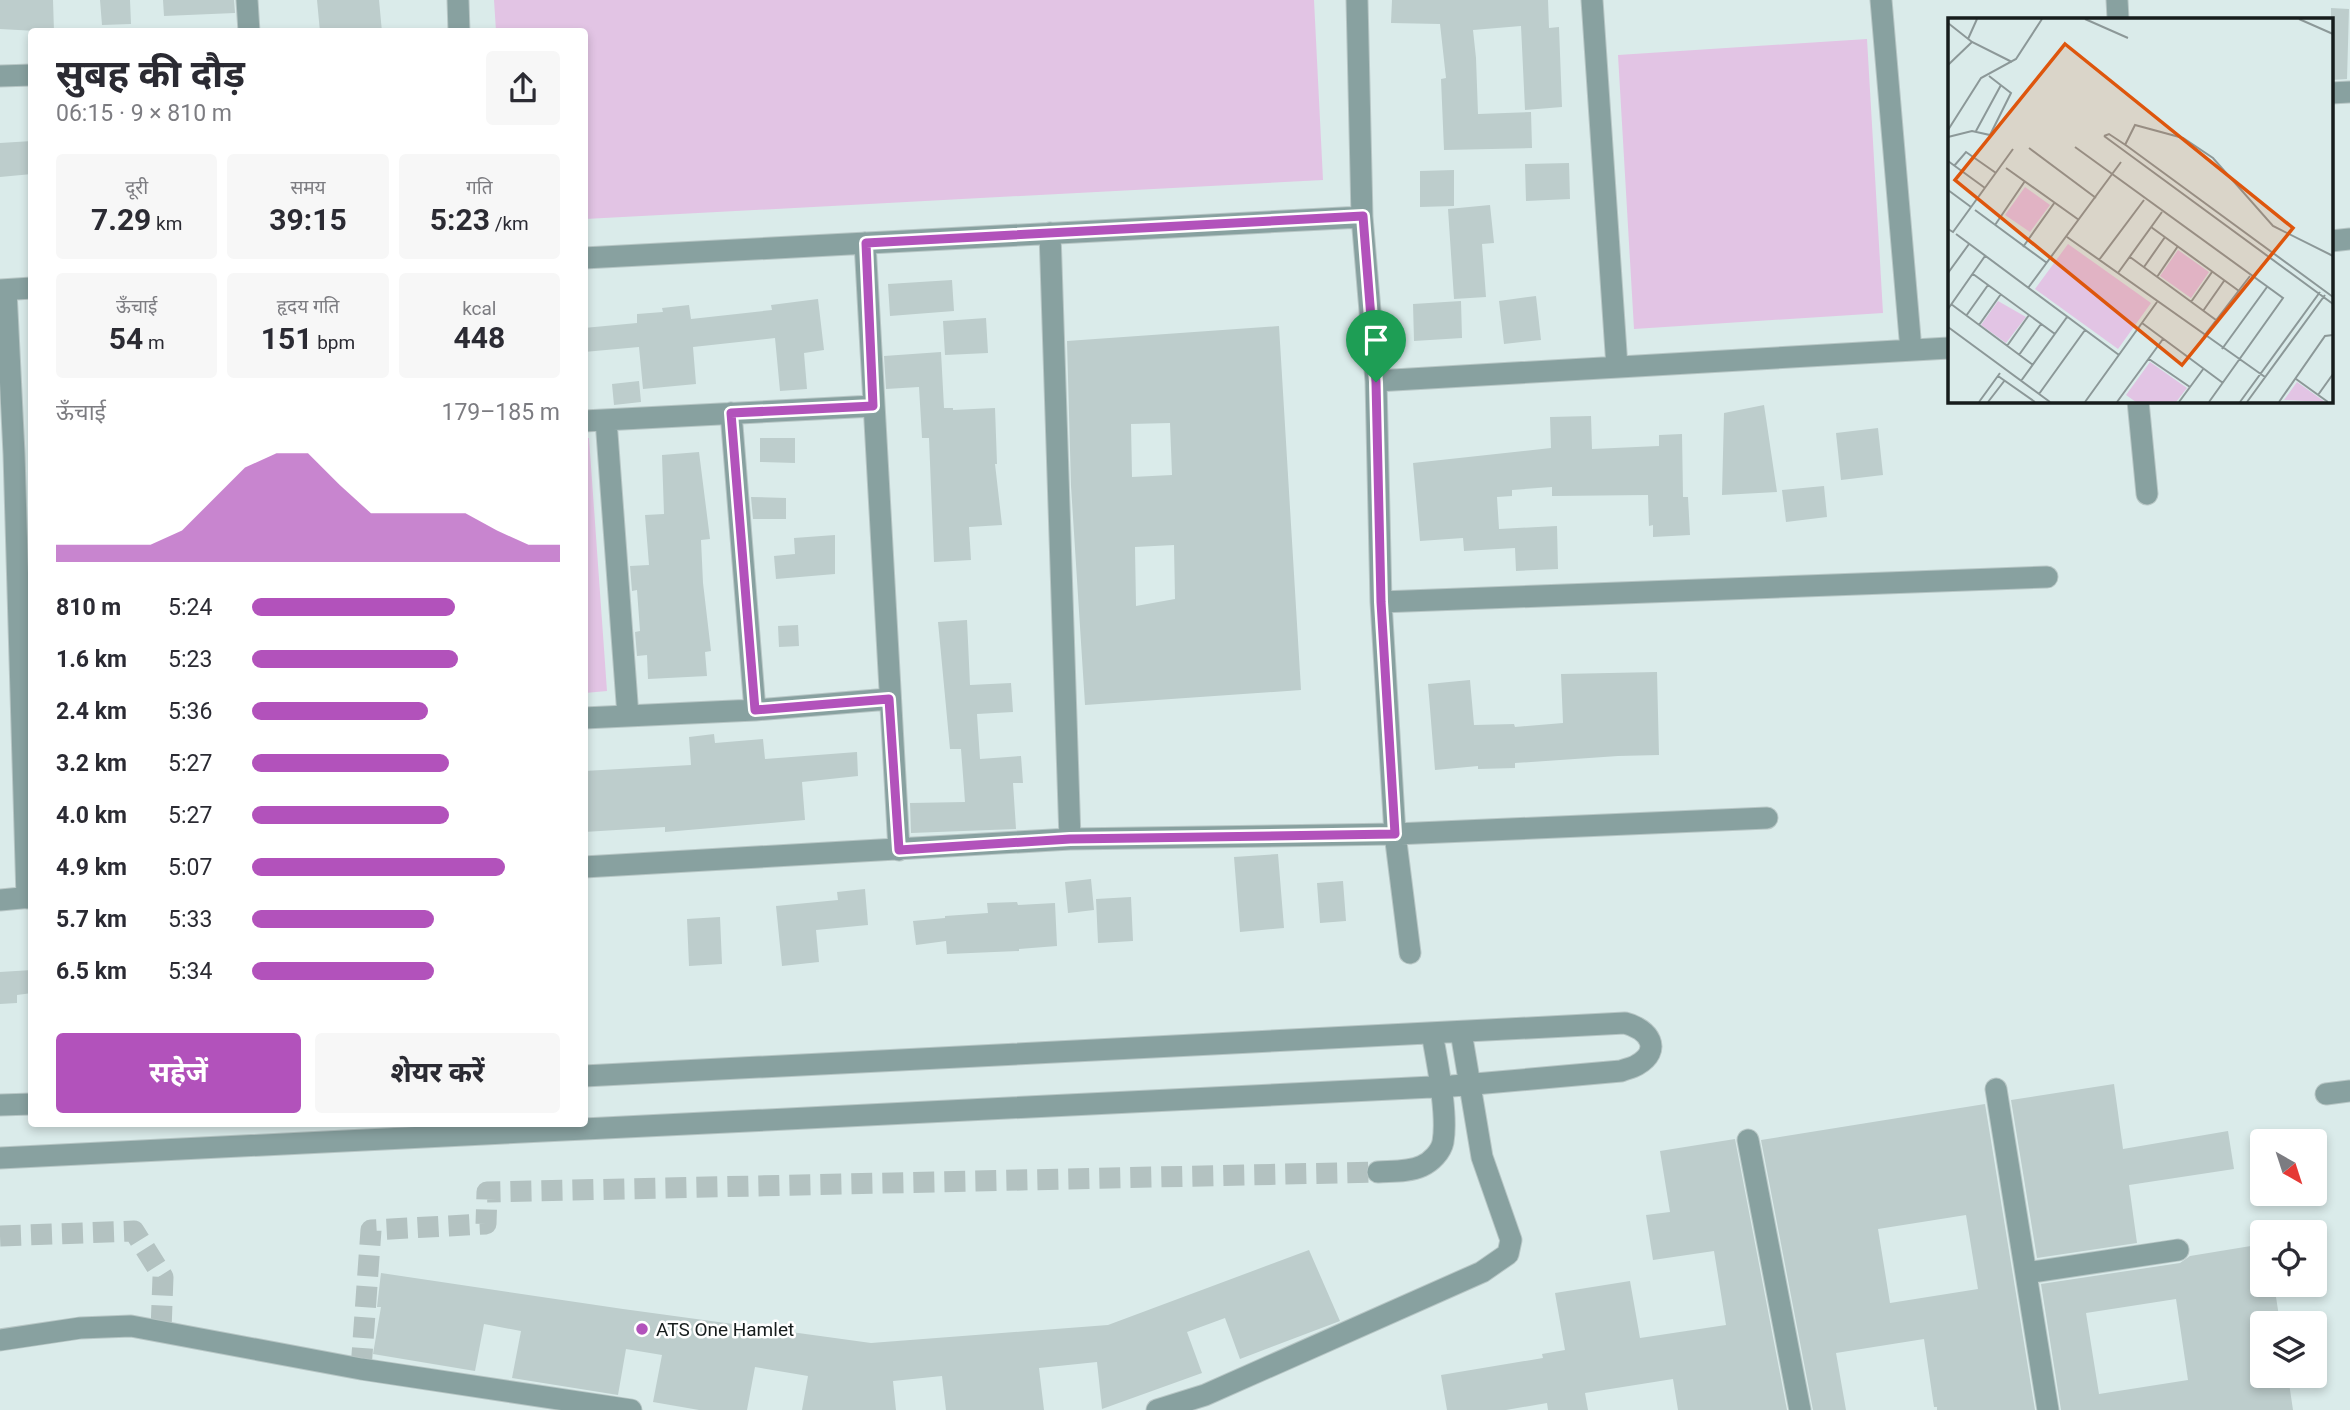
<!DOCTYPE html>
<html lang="hi">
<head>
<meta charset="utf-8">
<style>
	:root { --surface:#fff; --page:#f7f7f7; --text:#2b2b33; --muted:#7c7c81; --accent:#b252bb }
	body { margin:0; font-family:Roboto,"Noto Sans Devanagari",sans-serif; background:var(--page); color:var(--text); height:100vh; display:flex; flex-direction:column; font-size:26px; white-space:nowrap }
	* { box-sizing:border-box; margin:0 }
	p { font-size:23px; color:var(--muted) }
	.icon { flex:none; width:38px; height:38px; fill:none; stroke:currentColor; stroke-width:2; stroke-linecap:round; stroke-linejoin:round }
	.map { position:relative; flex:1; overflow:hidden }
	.side { position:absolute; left:28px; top:28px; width:560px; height:1099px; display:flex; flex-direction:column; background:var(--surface); border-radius:7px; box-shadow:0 4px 10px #0003 }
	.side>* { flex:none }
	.needle { width:46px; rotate:141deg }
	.fabs { position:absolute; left:2250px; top:1129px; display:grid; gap:14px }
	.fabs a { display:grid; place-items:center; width:77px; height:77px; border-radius:7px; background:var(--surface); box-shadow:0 4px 10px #0003; font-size:35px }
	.pin { position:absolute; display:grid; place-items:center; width:60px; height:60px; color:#fff; margin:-72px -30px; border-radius:50% 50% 50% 0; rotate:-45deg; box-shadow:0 0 7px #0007 }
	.pin .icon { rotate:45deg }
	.round { display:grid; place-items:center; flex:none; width:74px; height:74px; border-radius:7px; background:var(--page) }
	.headline { display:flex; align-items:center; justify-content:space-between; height:119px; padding:0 28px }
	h1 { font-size:38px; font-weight:700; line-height:52px }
	.metrics { display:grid; grid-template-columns:repeat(3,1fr); gap:10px; height:119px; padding:7px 28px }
	.metrics div { display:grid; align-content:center; border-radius:7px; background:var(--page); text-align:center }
	.metrics b { font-size:30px; font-weight:700 }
	.metrics small { font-size:19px; font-weight:400 }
	.metrics p { font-size:19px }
	.chart { height:196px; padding:14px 28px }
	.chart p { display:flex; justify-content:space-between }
	.chart svg { width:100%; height:126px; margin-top:7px; fill:var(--accent); opacity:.7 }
	.action { display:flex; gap:14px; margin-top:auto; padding:14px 28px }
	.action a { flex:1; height:80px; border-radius:7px; background:var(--accent); color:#fff; font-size:28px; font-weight:700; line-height:80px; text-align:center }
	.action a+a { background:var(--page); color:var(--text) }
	ul { padding:0 28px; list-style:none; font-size:23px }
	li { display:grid; grid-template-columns:112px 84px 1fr; align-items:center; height:52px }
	li i { height:18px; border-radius:9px; background:var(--accent) }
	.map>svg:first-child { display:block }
	.green { fill:#e2c4e4 }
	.building { fill:#bdcdcc; fill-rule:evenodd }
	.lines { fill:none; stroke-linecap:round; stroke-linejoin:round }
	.minor-tunnel { stroke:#b3c2c1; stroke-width:21; stroke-dasharray:21 10; stroke-linecap:butt }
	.minor-casing { stroke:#b7c6c5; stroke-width:23 }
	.minor { stroke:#88a1a0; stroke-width:21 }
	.route-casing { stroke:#fff; stroke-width:14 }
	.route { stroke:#b252bb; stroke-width:9 }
	.poi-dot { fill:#b252bb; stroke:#fff; stroke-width:2.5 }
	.labels { text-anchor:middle; stroke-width:5; stroke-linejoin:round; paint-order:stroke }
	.poi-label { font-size:19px; fill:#161c1c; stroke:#fff; text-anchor:start }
	.inset-road { fill:none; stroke:#8c9898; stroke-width:2 }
	.view { fill:#de560d; fill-opacity:0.15; stroke:#de560d; stroke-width:3.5 }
	.inset-edge { fill:none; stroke:#161c1c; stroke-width:3.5 }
</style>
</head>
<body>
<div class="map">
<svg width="2350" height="1410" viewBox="0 0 2350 1410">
	<rect width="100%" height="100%" fill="#daebea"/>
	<path class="green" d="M494,0H1314L1323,180L585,219L584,32L496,31Z
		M1867,39L1883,313L1634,329L1618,55Z
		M585,438H589L607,691L585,693Z"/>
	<path class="building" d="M0,0H53L54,32L0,29Z
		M100,0H130L131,24L102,25Z
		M163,0H234L235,13L164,16Z
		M317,0H379L382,32H320Z
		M1392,0H1548L1549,28L1559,27L1562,107L1525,110L1521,26L1473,30L1476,58L1478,114L1531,112L1532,148L1444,150L1441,79L1446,78L1440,24L1391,23Z
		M2331,8L2349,9L2347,79L2331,80Z
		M32,141V174L0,177V143Z
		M1569,163L1570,199L1526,201L1525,164Z
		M1454,170V206L1420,207V171Z
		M1490,205L1494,243L1482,244L1486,297L1454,299L1448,209Z
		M952,280L954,311L890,316L888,284Z
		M1536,296L1541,340L1504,344L1499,301Z
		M818,299L824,350L804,353L807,389L780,391L775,338L693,347L696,384L643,389L639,347L584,352V328L637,323V314L663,312L662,308L689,305L691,319L772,310L771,305Z
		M1461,301L1462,338L1414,341L1413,304Z
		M986,318L988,353L945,355L943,321Z
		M1279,326L1301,690L1085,705L1071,486L1067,341ZM1170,423L1172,475L1132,477L1131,424ZM1174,545L1175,599L1136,606L1135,547Z
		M941,352L944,408H953V410L995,408L997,464H995L1002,525L969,527L971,560L934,562L929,438H922L919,387L886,389L884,356Z
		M639,381L641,402L614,405L612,384Z
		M1764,405L1777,492L1722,495L1724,413Z
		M1591,416L1592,449L1659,446V435L1682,434L1683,497H1688L1690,535L1653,537V525L1649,526L1648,495L1552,496V487L1512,490V496L1497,497L1499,529L1557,526L1558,569L1516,571L1515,548L1464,551L1463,538L1420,541L1413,463L1551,448L1550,417Z
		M1878,428L1883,475L1841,480L1836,433Z
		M760,438H795V463L760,462Z
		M699,452L710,539L701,540L703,583L711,651L705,652L707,676L648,679L647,655L637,656L635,632L640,631L637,590L632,591L630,566L649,565L645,515L664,514L662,455Z
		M1824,486L1827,517L1786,522L1782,490Z
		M751,497L786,498V519H753Z
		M835,535V574L776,579L774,556L795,554L794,538Z
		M967,620L970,685L1011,683L1013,712L977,714L980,759L1021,756L1023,783H1013L1016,829L911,833L910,803L965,802L961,749H950L938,622Z
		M798,625L799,646L779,647L778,626Z
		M1657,672L1659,755L1618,756L1515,763V768L1478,769V766L1435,770L1428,684L1470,680L1474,725L1514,724L1515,727L1563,723L1561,674Z
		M714,734L715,743L763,739L765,759L857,752L858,776L802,782L805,820L665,832V827L584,832V771L691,765L689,737Z
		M1278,854L1284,928L1240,932L1234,857Z
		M1091,879L1094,910L1068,913L1065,882Z
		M1343,881L1346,921L1320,923L1317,883Z
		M865,889L868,925L816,930L819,962L782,966L776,906L838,900L837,892Z
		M1131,897L1133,941L1098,943L1096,899Z
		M1017,902L1018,905L1055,903L1057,946L1019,949V951L947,954L946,941L916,945L913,921L945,918V916L988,913L987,903Z
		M720,917L722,964L689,966L687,919Z
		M32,970V993L17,995V1003L0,1004V972Z
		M2114,1084L2123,1149L2228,1131L2234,1169L2129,1185L2137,1243L2037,1258L2011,1100Z
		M1985,1104L2035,1410H1937V1407H1934L1924,1339L1836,1353L1846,1410H1813L1761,1140ZM1966,1215L1978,1289L1890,1303L1878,1229Z
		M1735,1139L1787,1410H1678L1673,1379L1585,1393L1588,1410H1548L1547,1403L1506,1410H1447L1441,1375L1543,1358L1542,1354L1565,1350L1555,1293L1630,1281L1640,1338L1726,1325L1714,1251L1653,1260L1646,1215L1670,1212L1660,1151Z
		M2263,1244V1284H2274L2280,1323H2263V1376H2288L2293,1410H2061L2041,1284L2180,1263L2190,1256ZM2176,1299L2188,1380L2099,1394L2086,1313Z
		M1309,1250L1340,1321L1240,1359L1225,1318L1187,1332L1202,1373L1102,1409L1097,1362L1039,1368L1044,1410H946L942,1376L893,1381L896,1410H802L808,1376L755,1367L747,1410H699L653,1402L662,1355L626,1349L618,1395L512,1378L521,1331L484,1324L475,1371L373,1354L381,1307H377L381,1273L623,1309L871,1343L1108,1325Z"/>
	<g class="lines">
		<path class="minor-tunnel" d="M0,1236L134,1231L163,1277L161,1330
			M361,1369L371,1230L486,1224L487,1192L1378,1172"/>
		<defs>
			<path id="minor" d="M247,0L249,32
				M458,0L459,32
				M1357,0L1362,217L1376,381L1381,602L1395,834L1410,953
				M1592,0L1617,367
				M1881,0L1911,350
				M2117,0L2118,19
				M0,76L32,75
				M2331,93L2350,92
				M1050,233L1070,839
				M2331,241L2350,239
				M865,243L899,850
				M584,258L1362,217
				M0,290L32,288
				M6,290L14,454L27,898
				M1376,381L1949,348
				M2138,401L2147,494
				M731,413L755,710
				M606,420L628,716
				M584,421L873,406
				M1381,602L2047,577
				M584,718L755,710L889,699
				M584,867L1070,839L1395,834L1767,818
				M0,900L32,897
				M1996,1089L2048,1410
				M2326,1094L2350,1091
				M0,1105L32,1104
				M1748,1140L1800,1410
				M0,1158L1452,1086L1621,1071C1626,1069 1632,1068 1637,1065C1663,1050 1649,1029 1625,1023L584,1076
				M1378,1172C1392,1171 1409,1172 1422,1166C1431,1162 1441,1152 1443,1142C1448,1114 1437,1062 1432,1033
				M2026,1273L2178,1250
				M0,1340L80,1328L131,1326L361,1369L631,1410
				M1157,1410L1205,1395L1482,1272L1508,1254L1511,1240L1482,1157L1461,1032"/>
		</defs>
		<use href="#minor" class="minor-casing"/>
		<use href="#minor" class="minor"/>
	</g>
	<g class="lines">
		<defs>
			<path id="route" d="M1363,216L1376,382L1381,602L1395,834L1070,839L899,850L889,699L755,710L731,413L873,406L866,243Z"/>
		</defs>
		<use href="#route" class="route-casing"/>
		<use href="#route" class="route"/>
	</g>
	<circle class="poi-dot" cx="642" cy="1329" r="7"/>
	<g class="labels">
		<g class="poi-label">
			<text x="656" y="1336">ATS One Hamlet</text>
		</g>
	</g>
	<g transform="translate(1948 18)">
		<rect width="385" height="385" fill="#daebea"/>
		<path d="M77,169L102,187L82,214L57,197ZM120,226L203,285L170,331L87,271ZM230,232L261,254L243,280L212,258ZM50,283L78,299L58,325L33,307ZM202,344L239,370L228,384H188L178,377ZM349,364L377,384L336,382Z" fill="#e2c4e4"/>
		<path class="inset-road" d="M137,1L180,20M351,1L385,16M0,5L24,24L64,44M20,21L29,1M0,47L24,24M0,112L33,60L68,41L94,1M28,113L53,67M156,118L385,286M156,118L161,116L179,128L385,279M0,119L24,113L42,117L63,75L41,58M177,127L187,107L235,120L265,140L325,208L385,238M127,129L335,280L261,384M81,130L148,180M0,143L37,170M6,148L18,134L48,155M58,150L131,202M0,172L23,189M27,192L99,245M47,207L77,163M203,209L291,273M0,211L5,214L65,131M8,216L171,337M119,219L317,359M75,229L107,184M182,239L268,302M151,242L196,182M196,249L217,219M0,255L21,226M170,255L214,194M25,256L107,316M209,259L230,228M80,270L173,144M243,284L264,254M3,286L85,347M0,291L37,238M255,293L276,263M18,298L40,267M194,305L275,365M31,307L53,276M0,309L102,384M256,318L302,258M59,328L81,297M274,331L319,269M71,337L93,306M201,341L242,369M50,358L87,384M348,361L380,384M73,363L119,299M91,376L137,312M370,377L385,356M31,384L52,355M40,384L57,362M137,384L209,284M169,384L215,321M231,384L256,350M292,384L372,274M299,384L377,277M331,384L377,318L385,317"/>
		<path class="view" d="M117,26L345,210L234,347L7,162Z"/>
		<rect width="385" height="385" class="inset-edge"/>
	</g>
</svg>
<div class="fabs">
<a><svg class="needle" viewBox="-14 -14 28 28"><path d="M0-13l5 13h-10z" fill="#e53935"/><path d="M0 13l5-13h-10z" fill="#7c7c81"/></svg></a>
<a><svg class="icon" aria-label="locate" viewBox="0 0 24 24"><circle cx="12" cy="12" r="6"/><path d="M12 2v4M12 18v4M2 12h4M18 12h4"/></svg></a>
<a><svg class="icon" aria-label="layers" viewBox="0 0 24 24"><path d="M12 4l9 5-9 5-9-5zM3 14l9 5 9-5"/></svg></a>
</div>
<div class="pin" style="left:1376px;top:382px;background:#1e9e55"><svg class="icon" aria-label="arrive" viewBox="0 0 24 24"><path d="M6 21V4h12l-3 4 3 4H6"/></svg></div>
<section class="side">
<div class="headline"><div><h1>सुबह की दौड़</h1><p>06:15 · 9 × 810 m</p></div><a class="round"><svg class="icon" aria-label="share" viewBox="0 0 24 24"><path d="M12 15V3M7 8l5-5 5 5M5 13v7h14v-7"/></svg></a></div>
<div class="metrics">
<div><p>दूरी</p><b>7.29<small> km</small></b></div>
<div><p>समय</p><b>39:15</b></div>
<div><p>गति</p><b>5:23<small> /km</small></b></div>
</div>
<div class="metrics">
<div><p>ऊँचाई</p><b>54<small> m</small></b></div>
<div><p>हृदय गति</p><b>151<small> bpm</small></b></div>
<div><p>kcal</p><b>448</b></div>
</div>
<div class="chart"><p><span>ऊँचाई</span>179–185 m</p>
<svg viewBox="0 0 160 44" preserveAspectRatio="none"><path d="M0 44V38L10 38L20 38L30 38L40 33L50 22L60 11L70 6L80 6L90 17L100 27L110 27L120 27L130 27L140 33L150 38L160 38V44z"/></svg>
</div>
<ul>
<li><b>810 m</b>5:24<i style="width:66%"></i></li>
<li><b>1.6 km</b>5:23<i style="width:67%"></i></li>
<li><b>2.4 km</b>5:36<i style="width:57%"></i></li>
<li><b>3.2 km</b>5:27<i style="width:64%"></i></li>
<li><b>4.0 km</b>5:27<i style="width:64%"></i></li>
<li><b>4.9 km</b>5:07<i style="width:82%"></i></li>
<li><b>5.7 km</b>5:33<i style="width:59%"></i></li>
<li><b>6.5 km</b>5:34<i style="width:59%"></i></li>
</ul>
<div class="action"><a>सहेजें</a><a>शेयर करें</a></div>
</section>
</div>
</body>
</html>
